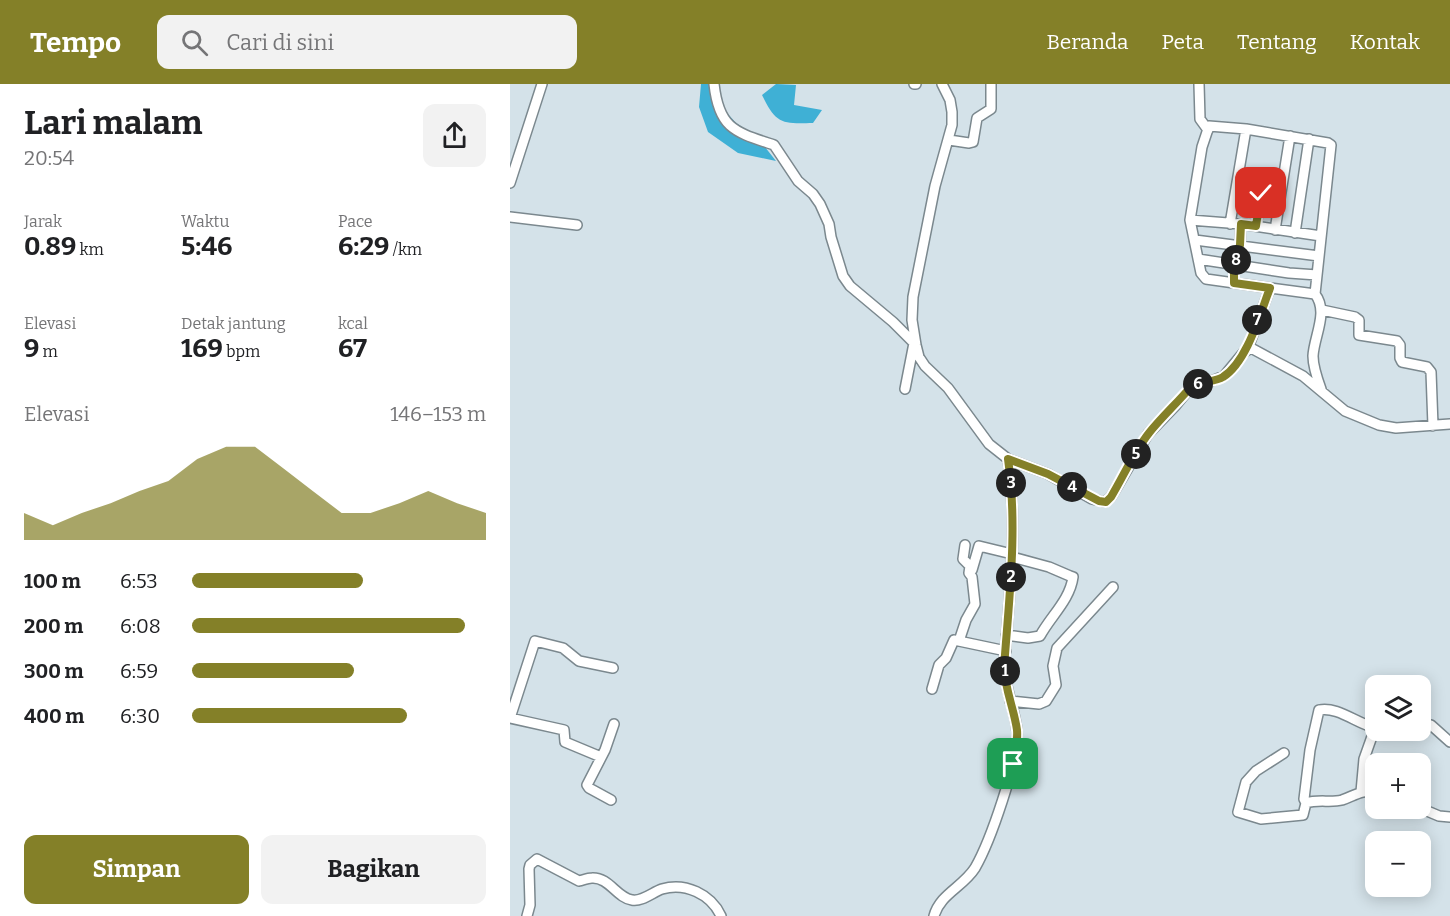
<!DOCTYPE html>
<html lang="id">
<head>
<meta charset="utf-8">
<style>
	:root { --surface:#fff; --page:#f2f2f2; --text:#202124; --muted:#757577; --accent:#848028 }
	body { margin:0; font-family:Bitter,serif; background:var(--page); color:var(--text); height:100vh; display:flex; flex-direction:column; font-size:22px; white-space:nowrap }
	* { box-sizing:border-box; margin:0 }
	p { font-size:20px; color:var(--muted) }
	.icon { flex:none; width:33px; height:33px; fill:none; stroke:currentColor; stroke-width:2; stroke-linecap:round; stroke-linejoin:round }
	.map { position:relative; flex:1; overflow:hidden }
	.panel { display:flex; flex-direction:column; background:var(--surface); width:510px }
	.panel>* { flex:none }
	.fabs { position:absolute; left:855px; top:591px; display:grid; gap:12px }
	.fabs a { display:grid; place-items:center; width:66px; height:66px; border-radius:12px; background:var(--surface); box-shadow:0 3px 15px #0003; font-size:30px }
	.pin { position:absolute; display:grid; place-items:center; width:51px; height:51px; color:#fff; margin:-26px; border-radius:12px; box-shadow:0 3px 9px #0006 }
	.km { position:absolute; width:30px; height:30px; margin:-15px; border-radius:50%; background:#222; color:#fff; font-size:16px; line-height:30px; text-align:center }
	.round { display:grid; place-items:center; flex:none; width:63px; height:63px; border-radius:12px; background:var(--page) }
	.head { display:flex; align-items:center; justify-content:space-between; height:102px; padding:0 24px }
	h1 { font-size:33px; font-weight:700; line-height:45px }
	.figures { display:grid; grid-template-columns:repeat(3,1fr); gap:9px; height:102px; padding:6px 24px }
	.figures div { display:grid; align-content:center }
	.figures b { font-size:26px; font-weight:700 }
	.figures small { font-size:16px; font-weight:400 }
	.figures p { font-size:16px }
	.chart { height:168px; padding:12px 24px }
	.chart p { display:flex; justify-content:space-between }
	.chart svg { width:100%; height:108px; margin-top:6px; fill:var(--accent); opacity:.7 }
	.primary-button { display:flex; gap:12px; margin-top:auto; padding:12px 24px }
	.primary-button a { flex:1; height:69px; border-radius:12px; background:var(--accent); color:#fff; font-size:24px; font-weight:700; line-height:69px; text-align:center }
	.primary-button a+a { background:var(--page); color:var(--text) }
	ul { padding:0 24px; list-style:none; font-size:20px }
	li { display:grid; grid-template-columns:96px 72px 1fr; align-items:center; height:45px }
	li i { height:15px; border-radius:8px; background:var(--accent) }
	header { display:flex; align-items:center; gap:36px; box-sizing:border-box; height:84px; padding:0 30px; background:var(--accent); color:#fff }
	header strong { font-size:28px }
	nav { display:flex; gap:33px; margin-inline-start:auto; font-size:21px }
	.search { width:420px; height:54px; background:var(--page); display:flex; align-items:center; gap:15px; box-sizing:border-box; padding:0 21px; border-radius:12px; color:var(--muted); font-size:22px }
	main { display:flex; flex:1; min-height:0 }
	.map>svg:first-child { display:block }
	.forest { fill:#3fb0d5 }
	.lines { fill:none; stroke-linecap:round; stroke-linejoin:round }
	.minor-casing { stroke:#7b888e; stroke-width:12 }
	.minor { stroke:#fff; stroke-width:9 }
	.route-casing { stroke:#fff; stroke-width:12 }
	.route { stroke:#848028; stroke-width:8 }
</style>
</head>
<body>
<header>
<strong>Tempo</strong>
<div class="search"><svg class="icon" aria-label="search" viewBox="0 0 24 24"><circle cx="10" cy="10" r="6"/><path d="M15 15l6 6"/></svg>Cari di sini</div>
<nav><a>Beranda</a><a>Peta</a><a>Tentang</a><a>Kontak</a></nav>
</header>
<main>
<section class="panel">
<div class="head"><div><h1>Lari malam</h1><p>20:54</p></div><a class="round"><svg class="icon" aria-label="share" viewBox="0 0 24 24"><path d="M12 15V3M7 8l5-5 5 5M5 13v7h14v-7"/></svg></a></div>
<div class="figures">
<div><p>Jarak</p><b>0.89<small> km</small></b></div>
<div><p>Waktu</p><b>5:46</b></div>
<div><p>Pace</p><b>6:29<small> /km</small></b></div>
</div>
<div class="figures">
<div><p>Elevasi</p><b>9<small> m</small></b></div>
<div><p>Detak jantung</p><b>169<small> bpm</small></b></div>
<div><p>kcal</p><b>67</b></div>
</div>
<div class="chart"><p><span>Elevasi</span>146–153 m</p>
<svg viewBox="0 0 160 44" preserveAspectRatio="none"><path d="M0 44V33L10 38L20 33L30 29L40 24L50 20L60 11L70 6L80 6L90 15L100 24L110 33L120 33L130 29L140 24L150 29L160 33V44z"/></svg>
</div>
<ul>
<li><b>100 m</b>6:53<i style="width:58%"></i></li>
<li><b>200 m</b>6:08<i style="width:93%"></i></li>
<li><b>300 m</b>6:59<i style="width:55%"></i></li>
<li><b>400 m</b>6:30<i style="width:73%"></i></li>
</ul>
<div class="primary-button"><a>Simpan</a><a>Bagikan</a></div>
</section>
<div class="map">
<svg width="940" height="832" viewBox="0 0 940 832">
	<rect width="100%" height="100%" fill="#d4e2e9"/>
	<path class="forest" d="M191,0H206L209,20L226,39L247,53L266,77L228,69L198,48L189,23Z
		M266,0L286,1L284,21L312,26L303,39C272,40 266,40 252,11Z"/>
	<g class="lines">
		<defs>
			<path id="minor" d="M204,0C209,45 225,48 264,61L288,97L303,110L310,120L319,140L321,153L333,192L340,202L383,238L406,261
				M404,0H406
				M689,0L690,35L698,46
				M439,56L459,59L463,58L467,34L481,25V0
				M0,99L32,0
				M726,105L751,109
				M0,133L67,141
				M680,136L731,140L811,152
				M720,140L736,45
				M746,142L754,90
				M765,146L780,52
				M785,149L799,55
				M685,156L809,172
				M688,175L779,189L807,191
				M724,199V181L730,161L731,140
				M760,204L696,195L691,189L680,136L692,63L699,42L736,45L818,59L821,61L805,210
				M812,226L845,233L849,236V251L887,257L890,261V274L892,278L917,283L921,288L923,342
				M738,264L760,204L805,210C819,228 804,252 803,272C803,283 807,294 811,305
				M395,305L404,259
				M498,375L538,390L582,415L595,418L601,413L638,350L666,321L680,304L685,300H694L714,292L733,269L741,264L793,292L835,327L869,341L886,344L940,340
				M462,486L469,462L502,470
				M496,551L518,554L530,552C540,533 560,516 563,493L560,492L539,483L502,473
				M449,557L456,536L465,520L462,493L459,489L460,482L453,475L455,461
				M422,605L429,581L436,574L444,556L496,567
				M500,617L529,620L536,617L546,601L543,582L547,564L603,503
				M0,634L25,557L53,564L69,577L103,584
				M0,634L54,646L55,658L91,673
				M910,640L913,639L921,641L940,658
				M774,669L746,687L736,698L728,728L751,735L793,731L796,719L794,715L800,666L809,626C828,622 847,640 866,644
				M851,708L854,675L865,644
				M101,716L79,704L77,701L95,666L104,640
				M796,719C808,715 821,719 832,716C844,712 852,705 866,708
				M910,724L929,732L940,733
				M17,832L20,821L19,785L20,781L27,775L69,797C73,796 78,794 82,794C99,793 107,814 122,816C132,818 143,808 152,805C175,798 201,810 211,832
				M424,832C430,810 453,803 465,784C480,758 509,676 507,647C505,625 495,605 494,583C499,514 508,444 498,375L479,360L438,304L415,282L409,273L406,261L402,236L403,213L425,102L442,41V28L440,16L432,0"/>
		</defs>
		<use href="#minor" class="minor-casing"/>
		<use href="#minor" class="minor"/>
	</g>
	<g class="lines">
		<defs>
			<path id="route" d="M503,680C505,668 508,658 507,646C504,625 495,605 494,584C499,514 508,444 498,375L538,390L589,417L596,418L601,413C613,393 624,368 639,349C651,334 666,320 679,305C686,296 704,299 713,293C737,278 750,230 760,204L724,199V181L730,161L731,140L746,142L751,109"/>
		</defs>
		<use href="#route" class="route-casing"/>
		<use href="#route" class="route"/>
	</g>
</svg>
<div class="fabs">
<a><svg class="icon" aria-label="layers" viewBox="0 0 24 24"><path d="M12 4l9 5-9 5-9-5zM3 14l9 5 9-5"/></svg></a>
<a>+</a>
<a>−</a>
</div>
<div class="pin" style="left:503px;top:680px;background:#1e9e55"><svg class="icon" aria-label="arrive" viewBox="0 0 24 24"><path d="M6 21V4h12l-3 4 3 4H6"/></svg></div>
<div class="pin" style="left:751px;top:109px;background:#d93025"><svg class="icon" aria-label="check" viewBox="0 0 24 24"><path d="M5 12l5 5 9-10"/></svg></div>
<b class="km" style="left:495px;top:587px">1</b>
<b class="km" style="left:501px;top:493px">2</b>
<b class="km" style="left:501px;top:399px">3</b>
<b class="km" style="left:562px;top:403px">4</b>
<b class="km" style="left:626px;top:370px">5</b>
<b class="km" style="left:688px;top:300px">6</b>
<b class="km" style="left:747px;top:236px">7</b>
<b class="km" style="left:726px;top:176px">8</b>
</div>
</main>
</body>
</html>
